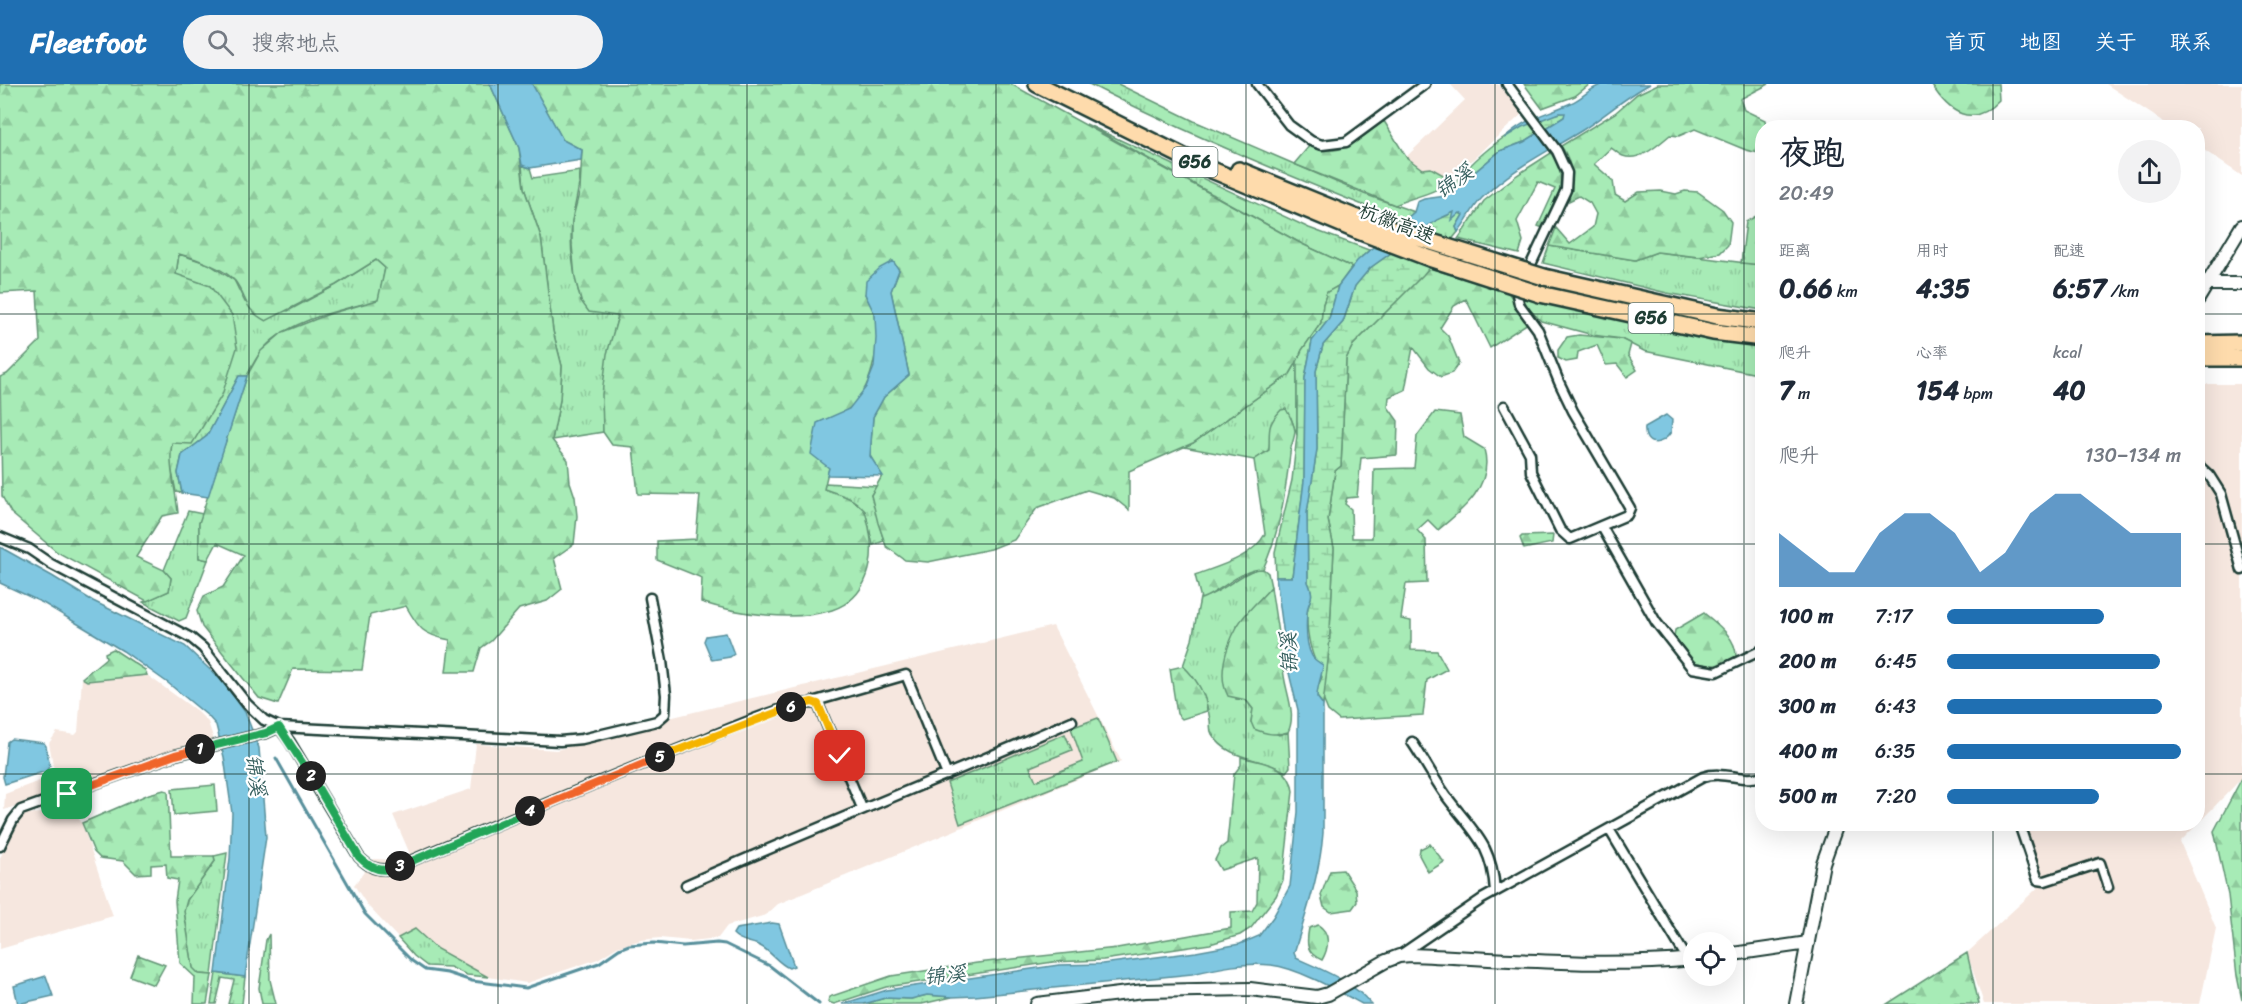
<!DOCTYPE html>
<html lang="zh">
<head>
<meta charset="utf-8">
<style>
	:root { --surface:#fff; --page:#f2f2f3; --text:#1f2937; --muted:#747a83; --accent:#1f6fb2 }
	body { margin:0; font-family:Sriracha,"LXGW WenKai TC",sans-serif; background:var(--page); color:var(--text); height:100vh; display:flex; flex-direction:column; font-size:22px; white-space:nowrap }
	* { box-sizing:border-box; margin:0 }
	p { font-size:20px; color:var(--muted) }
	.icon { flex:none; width:33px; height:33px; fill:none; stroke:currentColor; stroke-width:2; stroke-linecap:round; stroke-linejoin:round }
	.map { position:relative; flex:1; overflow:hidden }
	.drawer { position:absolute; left:1755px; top:36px; width:450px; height:711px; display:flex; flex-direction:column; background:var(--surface); border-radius:24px; box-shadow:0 6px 24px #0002 }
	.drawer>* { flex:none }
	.controls { position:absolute; left:1683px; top:848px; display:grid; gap:12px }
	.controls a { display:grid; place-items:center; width:54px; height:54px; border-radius:50%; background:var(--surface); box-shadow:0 6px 24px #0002; font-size:30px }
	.pin { position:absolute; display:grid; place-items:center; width:51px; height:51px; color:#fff; margin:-26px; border-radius:12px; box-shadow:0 3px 9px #0006 }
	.km { position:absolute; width:30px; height:30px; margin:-15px; border-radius:50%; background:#222; color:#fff; font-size:16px; line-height:30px; text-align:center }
	.round { display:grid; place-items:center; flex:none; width:63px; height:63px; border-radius:32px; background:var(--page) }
	.overview { display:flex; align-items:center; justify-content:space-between; height:102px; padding:0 24px }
	h1 { font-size:33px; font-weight:700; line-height:45px }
	.figures { display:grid; grid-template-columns:repeat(3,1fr); gap:9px; height:102px; padding:6px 24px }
	.figures div { display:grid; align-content:center }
	.figures b { font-size:26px; font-weight:700 }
	.figures small { font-size:16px; font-weight:400 }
	.figures p { font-size:16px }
	.chart { height:168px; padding:12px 24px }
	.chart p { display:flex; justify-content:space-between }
	.chart svg { width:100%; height:108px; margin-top:6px; fill:var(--accent); opacity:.7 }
	ul { padding:0 24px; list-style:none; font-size:20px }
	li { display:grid; grid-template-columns:96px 72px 1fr; align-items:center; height:45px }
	li i { height:15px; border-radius:8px; background:var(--accent) }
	header { display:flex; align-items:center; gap:36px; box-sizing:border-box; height:84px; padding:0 30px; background:var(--accent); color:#fff }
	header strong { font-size:28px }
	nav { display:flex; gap:33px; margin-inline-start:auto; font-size:21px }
	.search { width:420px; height:54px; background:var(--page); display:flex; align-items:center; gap:15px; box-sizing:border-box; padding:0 21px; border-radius:33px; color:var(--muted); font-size:22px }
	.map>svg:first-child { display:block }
	.built { fill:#f6e7df }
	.grass { fill:url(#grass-tufts); stroke:#639475; stroke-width:1.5 }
	.forest { fill:url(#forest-firs); stroke:#639475; stroke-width:1.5 }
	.wetland { fill:url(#wetland-marsh); stroke:#639475; stroke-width:1.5 }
	.pitch { fill:#a7ebb6; stroke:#639475; stroke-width:1.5 }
	.water { fill:#80c7e1; stroke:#59909c; stroke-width:1.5 }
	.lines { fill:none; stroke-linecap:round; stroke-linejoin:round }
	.stream { stroke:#59909c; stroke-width:3 }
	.street-casing { stroke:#1f3d34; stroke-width:13 }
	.secondary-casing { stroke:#1f3d34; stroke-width:16 }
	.highway-casing { stroke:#1f3d34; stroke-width:20 }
	.street { stroke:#fff; stroke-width:8 }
	.secondary { stroke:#fff; stroke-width:12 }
	.highway { stroke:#fedbac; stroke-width:15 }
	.highway-bridge-casing { stroke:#1f3d34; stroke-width:20; stroke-linecap:butt }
	.highway-bridge { stroke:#fedbac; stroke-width:15 }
	.split-1-casing { stroke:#fff; stroke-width:12 }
	.split-2-casing { stroke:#fff; stroke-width:12 }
	.split-3-casing { stroke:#fff; stroke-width:12 }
	.split-4-casing { stroke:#fff; stroke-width:12 }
	.split-5-casing { stroke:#fff; stroke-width:12 }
	.split-6-casing { stroke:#fff; stroke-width:12 }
	.split-7-casing { stroke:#fff; stroke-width:12 }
	.split-1 { stroke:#f0652b; stroke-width:8 }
	.split-2 { stroke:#22a559; stroke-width:8 }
	.split-3 { stroke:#22a559; stroke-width:8 }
	.split-4 { stroke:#22a559; stroke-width:8 }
	.split-5 { stroke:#f0652b; stroke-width:8 }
	.split-6 { stroke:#f5b400; stroke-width:8 }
	.split-7 { stroke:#f5b400; stroke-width:8 }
	.grid { fill:none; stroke:#1f3d34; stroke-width:1.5; stroke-opacity:0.55 }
	.labels { text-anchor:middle; stroke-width:4.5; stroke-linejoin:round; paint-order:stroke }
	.shield { fill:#fff; stroke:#627771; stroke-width:1.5 }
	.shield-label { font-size:18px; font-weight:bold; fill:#1f3d34 }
	.street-label { font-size:20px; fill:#1f3d34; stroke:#fff }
	.water-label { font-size:21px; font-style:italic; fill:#37605f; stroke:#fff }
</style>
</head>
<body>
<header>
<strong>Fleetfoot</strong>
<div class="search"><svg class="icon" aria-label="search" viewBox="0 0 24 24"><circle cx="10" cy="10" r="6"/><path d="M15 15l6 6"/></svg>搜索地点</div>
<nav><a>首页</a><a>地图</a><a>关于</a><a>联系</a></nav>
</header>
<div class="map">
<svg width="2242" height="920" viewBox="0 0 2242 920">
	<defs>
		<pattern id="grass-tufts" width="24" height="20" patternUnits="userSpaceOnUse" patternTransform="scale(1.5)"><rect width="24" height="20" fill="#a7ebb6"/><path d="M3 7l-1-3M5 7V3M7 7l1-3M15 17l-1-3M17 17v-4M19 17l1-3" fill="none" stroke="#8fca9d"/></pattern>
		<pattern id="forest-firs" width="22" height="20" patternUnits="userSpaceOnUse" patternTransform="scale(1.5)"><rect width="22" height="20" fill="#a7ebb6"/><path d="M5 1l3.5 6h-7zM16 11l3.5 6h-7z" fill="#8fca9d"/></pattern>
		<pattern id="wetland-marsh" width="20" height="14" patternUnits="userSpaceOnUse" patternTransform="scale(1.5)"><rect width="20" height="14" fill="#a7ebb6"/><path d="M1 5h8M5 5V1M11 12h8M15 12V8" fill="none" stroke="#8fca9d"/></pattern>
	</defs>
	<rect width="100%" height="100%" fill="#fff"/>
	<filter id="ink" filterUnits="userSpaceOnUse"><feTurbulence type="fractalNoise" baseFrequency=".0167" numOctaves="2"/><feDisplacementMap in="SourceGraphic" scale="12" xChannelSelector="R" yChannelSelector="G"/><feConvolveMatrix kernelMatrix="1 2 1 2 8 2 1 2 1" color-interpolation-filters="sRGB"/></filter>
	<g filter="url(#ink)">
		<path class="built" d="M1450,0H1498L1523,29L1445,101L1406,73L1465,16Z
			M2106,0H2242V92L2198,62V44L2171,43Z
			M2198,300H2242V694L2180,758L2216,844L2200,920H1984L1967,869L2045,797L2022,740H2198Z
			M1053,542L1121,677L778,820L766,831L727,842L718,854L691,857L660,854L641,856L617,863L598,875L527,899L488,893L437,865L415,846L398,854L367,821L354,801L374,775L394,776L410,770L393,731L471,705L476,660L556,666L658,641L669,634Z
			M147,591L197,627L208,638L214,656L4,726L5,710L55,691L49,659L57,648L75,651L78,648L82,594L88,597Z
			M72,727L82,739L113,832L0,865V774L20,732L25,730Z"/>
		<path class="grass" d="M1089,0H1118L1194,37L1364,110L1415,128L1403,137C1297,95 1191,52 1089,0Z
			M1086,40L1309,144L1369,166L1352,183L1302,160Z
			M522,81L530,84L533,94L580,87C580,105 574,121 572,138C569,164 574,192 581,217L618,232C606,275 602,302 603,348L552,356L560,316L562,282L553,247L541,153L524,104Z
			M1549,162L1635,176L1657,168L1762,181V226L1667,209L1543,179Z
			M179,170L209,180L234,196L245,218L288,227L336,201L376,176L385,184L379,216C342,226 285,236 261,268C255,275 251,284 247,292H239L207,352L182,371L178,389L182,409L176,408L169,373L172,358L176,190Z
			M1523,212L1585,227L1762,260V291L1644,267L1621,255L1593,251L1541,237L1527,223Z
			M1297,278V351L1291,334L1270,356L1269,366L1254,376L1184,363L1193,359L1290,290Z
			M825,399L877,402L871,411L884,457L873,461L865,427L824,405Z
			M188,427L203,430L199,439V474L208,476L186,534L179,537L143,518L169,507L171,494L164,486Z
			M1256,485H1263L1268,489L1271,503L1237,542L1236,615L1246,616L1253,625L1251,638L1279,651L1288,648L1290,683L1286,688C1262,673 1228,677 1212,650C1209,645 1211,641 1210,636C1207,616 1198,596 1183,582L1192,556L1200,514C1220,510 1237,492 1256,485Z
			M1098,634L1117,678L960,740L947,699L1065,650L1072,666L1030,683L1036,697L1083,678L1071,644Z
			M227,769L212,891L199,890L193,885L184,827L187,816L215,777L214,772Z
			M415,845L437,865L488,893L467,891L450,883L427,882L414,872L398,854Z"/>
		<path class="forest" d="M0,0H490L519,64L524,104L541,153L553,247L562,282L560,316L552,356L568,376L570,398L575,413L577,432L574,460L554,474L562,505L547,517L519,525L491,557L481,564L474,588H446L450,556C423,551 419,545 406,522L370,531L362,586L293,585L278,620L259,614L202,543L197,527L204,512L223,503L244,471L217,459L208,476L199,474V439L247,292L261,267L283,248L329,230L378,216L385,184L376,176L336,201L266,237C243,225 248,215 235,197C224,184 195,174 179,170L176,190L210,202L232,231L237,264L222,311L192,360L172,359C168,382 176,406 178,429L162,432L136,473L164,486L171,494L169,507L147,517L57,468L11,429L2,412L0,293L7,290L40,257L37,207L0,209Z
			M532,0H1011L1302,160L1352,183L1338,202L1327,209L1323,220L1321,239L1302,266L1297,278L1290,290L1193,359L1129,387V426L1114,414L1087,406L1037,424L1014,456L991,465L928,478L905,476L886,462L878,439L871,411L882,392L870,372L873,333L884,313L909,291L891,207L899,186L892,177L865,210C868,217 874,224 875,231C881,259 872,309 847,326C839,331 827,335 818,339L829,384L824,405C839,410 853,413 864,426C867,430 867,438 869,443C876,477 868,514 832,526C795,538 737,530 701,518L702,494L657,476V457L696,455L700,411L638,410L633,363L612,361L603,348L602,310L607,270L618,232L589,228L581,217L575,194L572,161V137L580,106L582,66L563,56Z
			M1524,0H1590L1575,12L1542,24Z
			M1658,0H1769L1740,15L1744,26L1765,36L1766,43L1762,44V64L1758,69L1746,66L1695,45L1679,52L1670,51C1658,61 1640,78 1623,72C1619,71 1615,66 1611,64L1594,80L1613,97L1615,111L1625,117L1639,108L1661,107L1676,110L1685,107L1698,108L1723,126L1731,138L1728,161L1720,169L1699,173L1657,168L1635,176L1549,162L1556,144L1570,160L1593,143L1596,130L1590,119L1579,112L1569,117C1572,96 1574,80 1561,62L1615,29L1637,10Z
			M1931,0H1998L1999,16C1972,45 1949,29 1931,0Z
			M1384,37L1406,73L1422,85L1431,84L1445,92V101C1430,111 1412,113 1395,121L1294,80L1310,61C1318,63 1327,67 1334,66C1353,64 1369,47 1384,37Z
			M1551,69C1571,97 1556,117 1543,144L1538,142L1555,105L1538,98L1517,137L1523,157L1519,170L1458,155L1484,117L1517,91Z
			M1762,131V181L1741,179L1746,138L1756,132Z
			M1429,184L1508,208L1528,239L1490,264L1466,215L1454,222L1440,244L1448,252L1459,279L1452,289L1441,293L1429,284L1413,263L1405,306L1389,313L1388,323L1398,337L1397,371L1361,374L1357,413L1347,414L1345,420L1351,425L1352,454H1372L1374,385L1414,384L1417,352L1435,328L1460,331L1464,353L1484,365C1494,401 1464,425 1438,446L1428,436L1417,446L1426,456L1427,499L1406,500L1401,535L1411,537V566L1437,567L1447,585L1427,596L1423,631L1339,636L1328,627L1323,615L1329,567L1334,464L1328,436L1335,387L1341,382L1346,275L1353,261Z
			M1579,251L1621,255L1631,260L1628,271L1637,286L1627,293L1617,280L1606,281L1597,261L1578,268L1577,276L1566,278L1558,274V266L1567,253Z
			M1286,325C1290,332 1294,340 1295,347C1295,354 1290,363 1290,370C1285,410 1280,448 1263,485C1240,485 1222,507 1201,515L1195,491C1219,482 1252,474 1265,450L1254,376L1269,366C1270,346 1266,342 1281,326Z
			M1553,451L1552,459L1524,465L1520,454L1522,452Z
			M1271,503L1283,582C1283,604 1298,628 1288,648C1276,652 1266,650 1254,645L1251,638L1253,625L1246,616L1228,612C1217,591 1226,563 1237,543C1244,529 1260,516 1271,503Z
			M1704,529C1717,540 1736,553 1736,572C1709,590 1688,582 1674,553L1675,546Z
			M113,565L145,586L147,591L87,597L82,594L106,574L105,569Z
			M1183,582C1195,593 1207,611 1207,627L1182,635L1177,630L1170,585Z
			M1241,673C1263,679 1290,680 1293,707L1283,796L1276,812L1251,844L1240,851L1210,860L1103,876L1053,878L886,903L834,920L828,918L829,913L891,892L977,879L1117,864L1231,844V828L1252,827L1257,818L1258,774L1221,786L1215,776L1221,764L1227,759L1234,690L1241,681Z
			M2242,694V916L2237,892L2228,811L2214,747Z
			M164,706L168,707L171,772H214L215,777L187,816L184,827L193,884L199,890L212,891L207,920H194L195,893L180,879L175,817L178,796L167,794L166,780L151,781V789L136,790L123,777L100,774L94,768L82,739L149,710Z
			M1430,760L1444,778L1428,788L1419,771L1420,765Z
			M1343,786L1356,806L1357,818L1352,825L1331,828L1324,823L1321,811L1330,787Z
			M1318,841C1331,849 1329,864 1322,876C1306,869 1306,860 1309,844Z
			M269,850L270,896L276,920H262L259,904L266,856Z
			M1967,869L1979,920H1887Z
			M138,871L165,881L154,901L130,892Z"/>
		<path class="wetland" d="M1566,28L1564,33L1524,58L1500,67L1446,112C1470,74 1519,34 1566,28Z
			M1456,127L1463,131L1456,143L1458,148L1423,191L1353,261L1346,275L1341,382L1335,387L1328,436L1334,464L1329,567L1323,621L1317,613V604L1322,593C1312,572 1306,553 1307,529C1308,514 1316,516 1308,498L1307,429L1317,365L1316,287L1323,261L1343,238L1355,202L1370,184L1437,136Z
			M1338,202L1329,235L1312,257L1305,294L1304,397L1292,493H1276L1275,468L1292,396L1297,351V278L1302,266L1321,239L1323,220L1327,208Z
			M216,889L245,893L242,920H228L234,896L222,894L216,920H211Z
			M927,911L952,913L922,920H864L885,914L911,915Z"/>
		<path class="pitch" d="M215,701L217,727L174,731L172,705Z"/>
		<path class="water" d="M490,0H532L563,56L582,66L581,76L530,84L522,81L519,64Z
			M1603,0H1650C1625,13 1605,32 1581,47C1550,66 1508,87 1482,114C1473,123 1467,137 1458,148L1456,143L1463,131L1460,129L1452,136L1454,128L1437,136L1370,184L1355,202L1343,238L1323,261L1316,287L1317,365L1307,429L1308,498C1316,516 1308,514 1307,529C1306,541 1306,561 1312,572C1314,576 1319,578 1323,581C1322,592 1317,602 1317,613L1323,621V749C1320,790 1306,829 1294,869L1296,874C1321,885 1354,898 1371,920H1362C1338,907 1298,884 1271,881C1245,878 1218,884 1192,890L975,912L952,913L927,911L911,915L885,914L864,920H842L887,906L1059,881L1102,880L1196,868L1240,860L1259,852L1273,833L1290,802L1298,728V626L1289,589L1276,493H1292L1304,397L1305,294L1312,257L1329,235L1338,202L1357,177L1414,128L1417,118L1424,115L1446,112L1500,67L1524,58L1564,33L1565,29H1559L1522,43L1504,54C1526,33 1545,31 1571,19C1583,14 1588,5 1603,0Z
			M893,177L899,186L891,207L909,291L884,313L873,333L870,372L883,392L827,391L829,384L811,370L817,339L849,325L866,303L874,283L876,254L875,231L865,210L866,197L880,184Z
			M239,292H247L208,413L182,409L178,389L182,371L207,352Z
			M1666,331L1672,336L1671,348C1662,363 1643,363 1645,343Z
			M0,463L52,492L93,517L185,562L224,599L245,628L259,664L266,753L245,893L216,889L230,774L232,729L224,673L216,641L208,632L168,599L123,567L43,519L0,499Z
			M726,549L734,570L730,573L712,576L704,557L706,552Z
			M11,655L44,659L46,662L50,682L46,687L5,700L3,693L7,658Z
			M772,839L779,840L794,882L789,884C778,879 772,869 762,863C752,857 741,859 733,850L736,845Z
			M46,892L53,912L18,920L14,902Z"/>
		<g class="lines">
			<path class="stream" d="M276,674L365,830L412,877L425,886L447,889L472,897L526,904L599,879L619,865L629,861L654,859L683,862L717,859L725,860L770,882L819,920"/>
			<defs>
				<path id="street" d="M1257,0L1289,41L1311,57L1322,61L1346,58L1425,0
					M1504,322L1530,370L1531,388L1560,446L1570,455L1627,431L1630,424L1573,327L1559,298L1538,246L1519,220L1517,210L1566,106L1567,89L1557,67L1507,0
					M2198,381L2209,391L2221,410L2242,486
					M1602,443L1656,538L1692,584L1716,588L1762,566
					M0,453L29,465L51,480L191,554L203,564L247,620L264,636L279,643L290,658L359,773C370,784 377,787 392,785C496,741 600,696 705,655C728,646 798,614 818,620L862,724
					M812,618L906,591L947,691
					M1412,658C1425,677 1436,699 1450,717C1476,751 1492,762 1495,807
					M2019,740L2038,796L2045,797L2100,779L2108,803
					M1609,745L1688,876
					M0,762L13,736L21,726L175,671L266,649L279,643L560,657L582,655L657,637L665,630L666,611L662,577L650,514
					M686,801C814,744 944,693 1072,637
					M1400,871L1482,815L1703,693C1724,686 1743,699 1762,692"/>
				<path id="secondary" d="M2207,200H2242
					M2198,215L2242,142
					M1726,871L1808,859
					M1037,920L1144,907L1250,905L1317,913L1328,910L1386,877L1399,872L1411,871C1505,875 1600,884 1694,875
					M1796,920L1823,779L1837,740"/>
				<path id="highway" d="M1037,0L1200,81L1358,147
					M1239,86L1364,137
					M1544,193L1717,232L1762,238
					M1540,210L1713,248L1762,254
					M2198,260L2242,259
					M2198,274H2242"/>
			</defs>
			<use href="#street" class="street-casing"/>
			<use href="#secondary" class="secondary-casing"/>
			<use href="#highway" class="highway-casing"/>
			<use href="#street" class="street"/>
			<use href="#secondary" class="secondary"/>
			<use href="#highway" class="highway"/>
			<defs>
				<path id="highway-bridge" d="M1364,137L1544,193
					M1358,147L1429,174L1540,210"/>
			</defs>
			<use href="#highway-bridge" class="highway-bridge-casing"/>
			<use href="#highway-bridge" class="highway-bridge"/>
		</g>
	</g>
	<g class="lines" filter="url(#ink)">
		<defs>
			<path id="split-1" d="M67,710L175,671L200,665"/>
			<path id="split-2" d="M200,665L266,649L279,643L311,692"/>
			<path id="split-3" d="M311,692L359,773C372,786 383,789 400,782"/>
			<path id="split-4" d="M400,782L530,727"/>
			<path id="split-5" d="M530,727L660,673"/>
			<path id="split-6" d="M660,673L791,623"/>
			<path id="split-7" d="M791,623L812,618L818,620L840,672"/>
		</defs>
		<use href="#split-1" class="split-1-casing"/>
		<use href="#split-2" class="split-2-casing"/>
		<use href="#split-3" class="split-3-casing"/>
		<use href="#split-4" class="split-4-casing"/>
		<use href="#split-5" class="split-5-casing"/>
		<use href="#split-6" class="split-6-casing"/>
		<use href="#split-7" class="split-7-casing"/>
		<use href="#split-1" class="split-1"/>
		<use href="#split-2" class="split-2"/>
		<use href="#split-3" class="split-3"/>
		<use href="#split-4" class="split-4"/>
		<use href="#split-5" class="split-5"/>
		<use href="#split-6" class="split-6"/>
		<use href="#split-7" class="split-7"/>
	</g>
	<path class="grid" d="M249,0V920M498,0V920M747,0V920M996,0V920M1246,0V920M1495,0V920M1744,0V920M1993,0V44M0,230H1762M2198,230H2242M0,460H1762M2198,460H2242M0,690H1762M2198,690H2242M1993,740V920"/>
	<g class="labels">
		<g class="shield">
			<rect x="1172.5" y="63" width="45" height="30" rx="4.5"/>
			<rect x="1628.5" y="219" width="45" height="30" rx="4.5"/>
		</g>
		<g class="shield-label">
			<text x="1195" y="84">G56</text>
			<text x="1651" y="240">G56</text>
		</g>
		<g class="street-label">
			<text transform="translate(1397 139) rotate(21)" y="7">杭徽高速</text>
		</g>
		<g class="water-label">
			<text transform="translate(1454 97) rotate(-36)" y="7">锦溪</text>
			<text transform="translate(1289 569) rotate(-93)" y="7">锦溪</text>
			<text transform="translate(256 691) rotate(82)" y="7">锦溪</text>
			<text transform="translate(945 891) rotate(-6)" y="7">锦溪</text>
		</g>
	</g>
</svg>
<div class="controls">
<a><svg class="icon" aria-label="locate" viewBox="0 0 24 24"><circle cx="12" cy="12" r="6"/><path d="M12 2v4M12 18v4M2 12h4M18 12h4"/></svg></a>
</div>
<div class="pin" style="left:67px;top:710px;background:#1e9e55"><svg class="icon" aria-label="arrive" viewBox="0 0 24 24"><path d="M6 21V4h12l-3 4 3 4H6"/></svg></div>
<div class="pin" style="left:840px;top:672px;background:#d93025"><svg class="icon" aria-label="check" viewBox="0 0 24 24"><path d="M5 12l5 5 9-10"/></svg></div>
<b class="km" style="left:200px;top:665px">1</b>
<b class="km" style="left:311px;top:692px">2</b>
<b class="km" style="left:400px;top:782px">3</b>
<b class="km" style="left:530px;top:727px">4</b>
<b class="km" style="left:660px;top:673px">5</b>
<b class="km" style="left:791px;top:623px">6</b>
<section class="drawer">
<div class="overview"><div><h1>夜跑</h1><p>20:49</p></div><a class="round"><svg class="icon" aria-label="share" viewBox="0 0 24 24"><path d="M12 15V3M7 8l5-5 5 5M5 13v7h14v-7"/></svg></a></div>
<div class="figures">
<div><p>距离</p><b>0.66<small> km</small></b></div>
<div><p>用时</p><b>4:35</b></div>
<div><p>配速</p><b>6:57<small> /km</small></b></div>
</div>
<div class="figures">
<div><p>爬升</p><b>7<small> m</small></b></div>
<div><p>心率</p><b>154<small> bpm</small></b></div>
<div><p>kcal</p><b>40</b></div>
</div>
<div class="chart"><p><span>爬升</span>130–134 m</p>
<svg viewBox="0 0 160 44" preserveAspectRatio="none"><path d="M0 44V22L10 30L20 38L30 38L40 22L50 14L60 14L70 22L80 38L90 30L100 14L110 6L120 6L130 14L140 22L150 22L160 22V44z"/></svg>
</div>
<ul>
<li><b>100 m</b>7:17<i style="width:67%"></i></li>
<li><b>200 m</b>6:45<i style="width:91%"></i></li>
<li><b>300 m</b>6:43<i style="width:92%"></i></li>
<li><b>400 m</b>6:35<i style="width:100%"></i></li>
<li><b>500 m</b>7:20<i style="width:65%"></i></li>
</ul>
</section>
</div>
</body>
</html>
